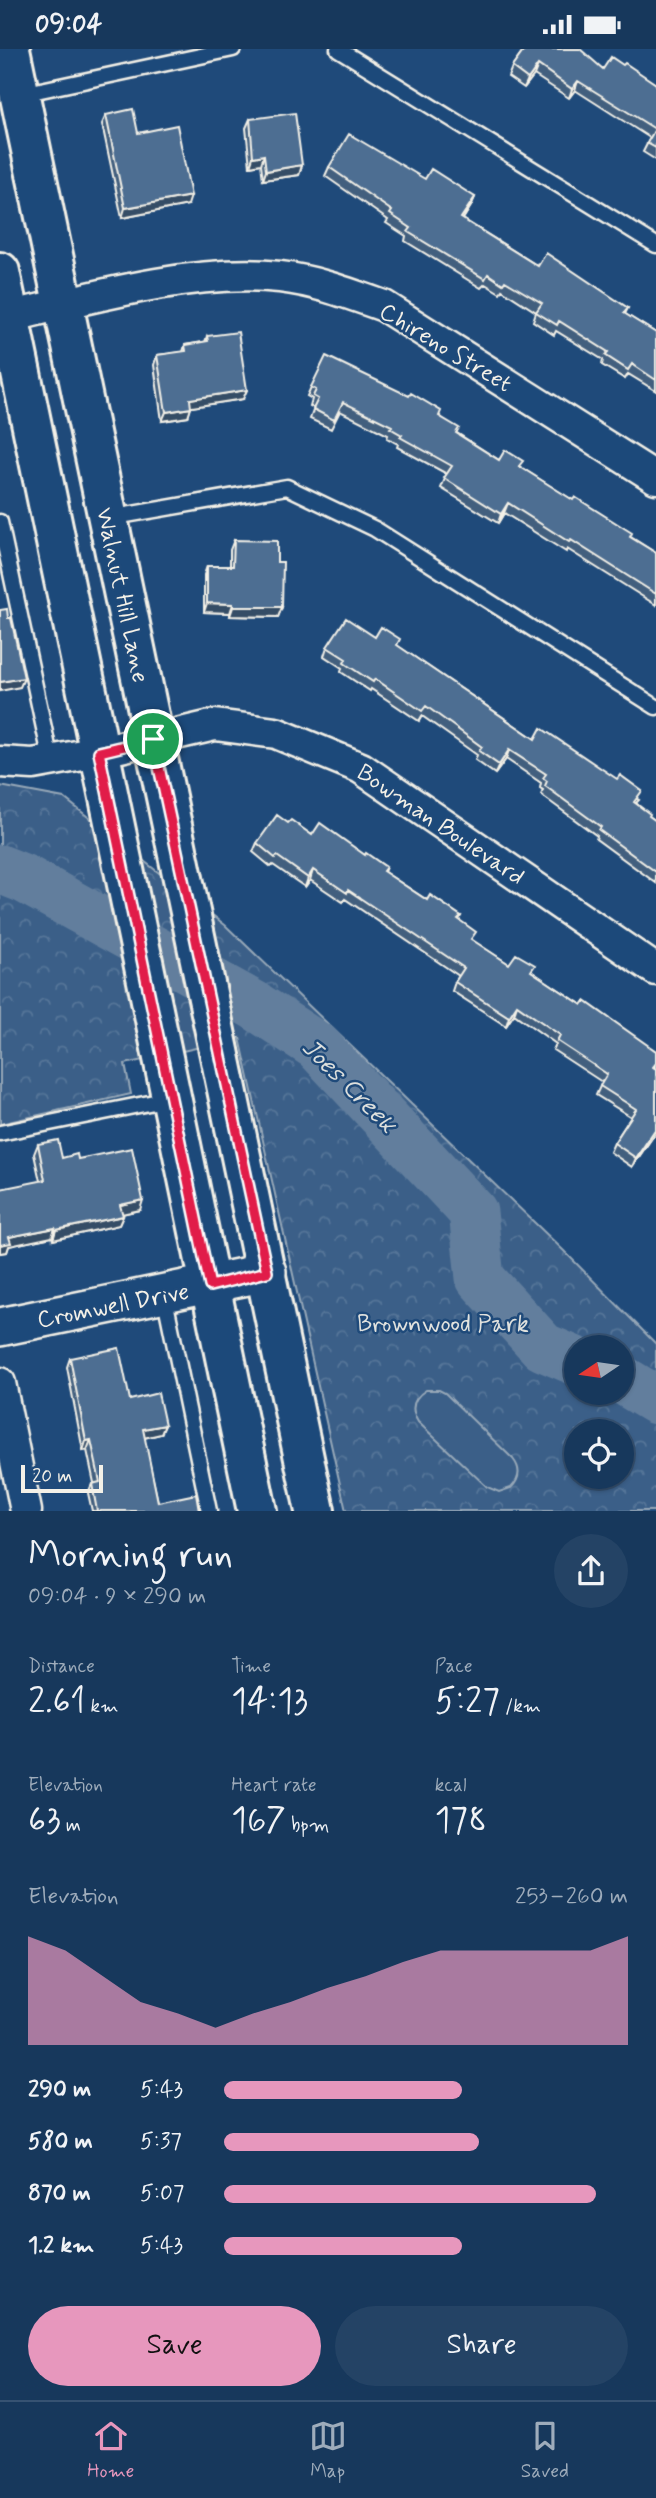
<!DOCTYPE html>
<html lang="en">
<head>
<meta charset="utf-8">
<style>
	:root { --surface:#17385c; --page:#244365; --text:#f1f3f6; --muted:#9eacbb; --line:#365272; --accent:#e797bd }
	body { margin:0; font-family:Mynerve,sans-serif; background:var(--page); color:var(--text); height:100vh; display:flex; flex-direction:column; font-size:26px; white-space:nowrap }
	* { box-sizing:border-box; margin:0 }
	p { font-size:23px; color:var(--muted) }
	.icon { flex:none; width:38px; height:38px; fill:none; stroke:currentColor; stroke-width:2; stroke-linecap:round; stroke-linejoin:round }
	.map { position:relative; height:1462px; overflow:hidden }
	.side { display:flex; flex-direction:column; background:var(--surface); flex:1 }
	.side>* { flex:none }
	.needle { width:46px; rotate:257deg }
	.buttons { position:absolute; left:564px; top:1286px; display:grid; gap:14px }
	.buttons a { display:grid; place-items:center; width:70px; height:70px; border-radius:50%; background:var(--surface); box-shadow:0 2px 5px #0004,0 0 0 2px var(--line); font-size:35px }
	.scale { position:absolute; left:21px; bottom:18px; width:82px; box-sizing:border-box; padding-left:7px; border:4px solid #f4f1e8; border-top:0; font-size:19px; line-height:24px; white-space:nowrap; color:#f4f1e8; -webkit-text-stroke:5px #1f4a7a; paint-order:stroke }
	.pin { position:absolute; display:grid; place-items:center; width:60px; height:60px; color:#fff; margin:-30px; border:4px solid #fff; border-radius:50%; box-shadow:0 2px 7px #0007 }
	.round { display:grid; place-items:center; flex:none; width:74px; height:74px; border-radius:37px; background:var(--page) }
	.overview { display:flex; align-items:center; justify-content:space-between; height:119px; padding:0 28px }
	h1 { font-size:38px; font-weight:600; line-height:52px }
	.figures { display:grid; grid-template-columns:repeat(3,1fr); gap:10px; height:119px; padding:7px 28px }
	.figures div { display:grid; align-content:center }
	.figures b { font-size:35px; font-weight:600 }
	.figures small { font-size:19px; font-weight:400 }
	.figures p { font-size:19px }
	.chart { height:196px; padding:14px 28px }
	.chart p { display:flex; justify-content:space-between }
	.chart svg { width:100%; height:126px; margin-top:7px; fill:var(--accent); opacity:.7 }
	.action { display:flex; gap:14px; margin-top:auto; padding:14px 28px }
	.action a { flex:1; height:80px; border-radius:42px; background:var(--accent); color:#111; font-size:28px; font-weight:600; line-height:80px; text-align:center }
	.action a+a { background:var(--page); color:var(--text) }
	ul { padding:0 28px; list-style:none; font-size:23px }
	li { display:grid; grid-template-columns:112px 84px 1fr; align-items:center; height:52px }
	li i { height:18px; border-radius:9px; background:var(--accent) }
	.status { display:flex; justify-content:space-between; align-items:center; height:49px; padding:0 35px; background:var(--surface); direction:ltr }
	.status svg { height:19px; fill:currentColor }
	.tab-bar { display:flex; justify-content:space-around; align-items:center; height:98px; border-top:2px solid var(--line); background:var(--surface); font-size:19px; color:var(--muted) }
	.tab-bar a { display:grid; justify-items:center; gap:4px }
	.tab-bar .on { color:var(--accent) }
	.map>svg:first-child { display:block }
	.park { fill:url(#park-crowns); stroke:#97a8b8; stroke-width:2; fill-rule:evenodd }
	.garden { fill:#3a5f88; stroke:#97a8b8; stroke-width:2 }
	.lines { fill:none; stroke-linecap:round; stroke-linejoin:round }
	.river { stroke:#627e9d; stroke-width:49 }
	.service-casing { stroke:#f4f1e8; stroke-width:19 }
	.minor-casing { stroke:#f4f1e8; stroke-width:35 }
	.tertiary-casing { stroke:#f4f1e8; stroke-width:42 }
	.secondary-casing { stroke:#f4f1e8; stroke-width:44 }
	.service { stroke:#1f4a7a; stroke-width:14 }
	.minor { stroke:#1f4a7a; stroke-width:30 }
	.tertiary { stroke:#1f4a7a; stroke-width:37 }
	.secondary { stroke:#1f4a7a; stroke-width:38 }
	.wall { fill:#425f7e; stroke:#f4f1e8; stroke-width:2 }
	.shaded-wall { fill:#364d66; stroke:#f4f1e8; stroke-width:2 }
	.building { fill:#4d6e92; stroke:#f4f1e8; stroke-width:2 }
	.route-casing { stroke:#fff; stroke-width:14 }
	.route { stroke:#e11d48; stroke-width:9 }
	.labels { text-anchor:middle; stroke-width:5; stroke-linejoin:round; paint-order:stroke }
	.street-label { font-size:24px; fill:#f4f1e8; stroke:#1f4a7a }
	.park-label { font-size:24px; fill:#e1e2de; stroke:#1f4a7a }
	.water-label { font-size:26px; font-style:italic; fill:#dee0dd; stroke:#1f4a7a }
</style>
</head>
<body>
<div class="status"><b>09:04</b><svg viewBox="0 0 49 12"><path d="M0 12V9h3v3zM5 12V6h3v6zM10 12V3h3v9zM15 12V0h3v12zM26 1h20v11H26zM47 4h2v5h-2z"/></svg></div>
<div class="map">
<svg width="656" height="1462" viewBox="0 0 656 1462">
	<defs>
		<pattern id="park-crowns" width="20" height="18" patternUnits="userSpaceOnUse" patternTransform="scale(1.75)"><rect width="20" height="18" fill="#3a5f88"/><path d="M2 6a3 3 0 1 1 6 0M12 15a3 3 0 1 1 6 0" fill="none" stroke="#577699"/></pattern>
	</defs>
	<rect width="100%" height="100%" fill="#1f4a7a"/>
	<filter id="ink" filterUnits="userSpaceOnUse"><feTurbulence type="fractalNoise" baseFrequency=".0143" numOctaves="2"/><feDisplacementMap in="SourceGraphic" scale="14" xChannelSelector="R" yChannelSelector="G"/><feConvolveMatrix kernelMatrix="1 2 1 2 8 2 1 2 1" color-interpolation-filters="sRGB"/></filter>
	<g filter="url(#ink)">
		<path class="park" d="M0,737L64,749L225,876L564,1202L656,1295V1462H346L240,989L125,1015L131,1045L0,1075ZM576,1298H621V1344H576ZM576,1382H621V1428H576Z"/>
		<path class="garden" d="M426,1341H439L445,1344L513,1410C521,1420 520,1430 511,1439L499,1443L487,1438L418,1373C410,1360 413,1349 426,1341Z"/>
		<g class="lines">
			<path class="river" d="M0,820L25,830L254,956L317,997L473,1163L480,1229L543,1298L576,1312
				M621,1330L656,1351"/>
			<defs>
				<path id="service" d="M338,0L656,196
					M22,45L233,0
					M109,469L287,438L375,480L656,658
					M0,473L51,712
					M0,1084L169,1050
					M164,1245L209,1462"/>
				<path id="minor" d="M9,268C91,248 197,219 280,228C316,232 350,245 384,257L656,429
					M0,713L33,715L99,703L215,676L276,684L361,719L656,921
					M0,1334L26,1462"/>
				<path id="tertiary" d="M0,1278L267,1223"/>
				<path id="secondary" d="M10,0L315,1462
					M0,223L257,1462"/>
			</defs>
			<use href="#service" class="service-casing"/>
			<use href="#minor" class="minor-casing"/>
			<use href="#tertiary" class="tertiary-casing"/>
			<use href="#secondary" class="secondary-casing"/>
			<use href="#service" class="service"/>
			<use href="#minor" class="minor"/>
			<use href="#tertiary" class="tertiary"/>
			<use href="#secondary" class="secondary"/>
		</g>
		<path class="wall" d="M525,0L603,20L623,16L656,35V111L643,103L650,89L575,41L569,49L534,26L524,39L508,28L512,18Z
			M106,66L138,84L188,156L122,169L102,75Z
			M250,70L302,116L299,126L263,131L261,115L250,117L246,79Z
			M329,118L425,130L475,148L471,157L463,170L538,217L628,259L625,265L656,284V342L628,325L625,330L602,316L603,311L556,282L554,286L533,272L536,263L502,241L500,244L485,235L481,239L405,192L406,187L386,174L388,171L325,127Z
			M207,287L243,350L191,358L188,368L162,372L154,316L157,306L183,303L185,296L205,293Z
			M311,338L440,367L457,384L499,411L520,418L656,504V556L567,500L566,503L504,464L498,474L441,439L447,425L397,398L398,395L387,389L388,386L340,362L331,380L310,370L314,359L310,357L312,350L307,347Z
			M234,491L277,513L282,558L278,568L230,567V564L204,563V526L207,517H230V501Z
			M398,597L535,690L639,751L636,754L649,767L656,772V834L596,790L597,787L541,746L543,741L540,739L541,734L506,710L495,725L475,711L477,706L422,667L419,672L371,640L370,642L341,623L342,619L324,607L327,598Z
			M288,774L312,786L365,806L386,818L384,823L427,851L461,867L459,871L473,892L509,915L532,923L582,956L656,1002L655,1019L656,1020V1083L632,1118L610,1103L614,1094L631,1068L596,1046L602,1033L553,1001L556,995L514,965L506,977L452,942L455,933L459,927L345,850L343,853L310,831L305,838L273,816L271,818L253,803L257,794Z
			M38,1095L62,1109L78,1110L140,1161L122,1165L123,1167L119,1176L53,1191L52,1188L9,1197L7,1203L0,1204L40,1132L34,1105Z
			M70,1309L165,1376L161,1385L144,1389L158,1453L199,1462H92L88,1444L92,1435L94,1434L87,1401L83,1402L67,1318Z"/>
		<path class="shaded-wall" d="M538,16L534,26L524,39L528,30Z
			M578,32L575,41L569,49L572,40Z
			M264,106L261,115L250,117L253,108Z
			M302,116L299,126L263,131L266,122Z
			M191,147L188,156L122,169L125,159Z
			M475,148L471,157L458,178L461,169Z
			M247,341L243,350L186,359L190,350Z
			M191,359L188,368L162,372L166,363Z
			M508,454L504,464L498,474L501,465Z
			M207,554L233,555L230,564L204,563Z
			M233,558H282L278,568L230,567Z
			M24,629L20,638L0,642V633Z
			M509,701L506,710L495,725L499,716Z
			M313,821L310,831L305,838L308,829Z
			M517,956L514,965L506,977L509,968Z
			M656,1079V1083L632,1118L636,1109Z
			M143,1151L140,1161L117,1166L120,1156Z
			M123,1167L119,1176L53,1191L56,1181Z
			M55,1179L52,1188L9,1197L7,1203L0,1204V1196L9,1188Z
			M165,1376L161,1385L139,1390L143,1380Z
			M91,1391L87,1401L83,1402L86,1392Z"/>
		<path class="building" d="M525,0H580L603,20L611,8L623,16L625,14L656,35V99L647,94L655,80L578,32L572,40L538,16L528,30L512,18Z
			M133,60L138,84L177,76L191,147L125,159L106,66Z
			M295,64L302,116L266,122L264,106L253,108L250,70Z
			M349,85L425,130L431,120L475,148L461,169L538,217L546,204L628,259L624,264L656,284V331L632,315L628,321L605,306L608,303L559,272L557,276L536,263L542,254L505,232L503,235L488,225L485,230L408,183L411,179L390,165L392,162L329,118Z
			M238,283L247,341L190,350L191,359L166,363L157,306L186,302L185,296L208,292L207,287Z
			M326,307L409,347L411,344L441,362L439,367L459,379L456,384L499,411L505,401L523,412L519,417L573,451L575,448L632,484L630,488L656,504V545L571,491L569,493L508,454L501,465L444,429L452,417L400,388L402,386L390,379L392,377L343,353L334,371L313,360L318,350L313,347L316,341L311,338Z
			M234,491L277,492V513H283L282,558H233V555L207,554V517H233Z
			M7,560L8,569H11L24,629L0,633V561Z
			M346,569L375,588L381,578L400,590L397,596L535,690L541,679L617,730L620,726L642,742L634,753L650,765L649,767L656,772V823L599,781L601,778L545,737L547,732L543,729L546,725L509,701L499,716L479,702L482,698L426,657L422,662L375,630L373,633L344,614L346,610L327,598Z
			M277,766L288,774L291,771L312,786L320,774L365,806L366,804L386,818L383,822L427,851L430,846L461,867L458,870L476,883L471,890L509,915L516,905L535,916L531,922L582,956L585,952L656,1002V1014L653,1018L656,1020V1079L636,1109L614,1094L636,1060L600,1037L607,1025L557,992L560,986L517,956L509,968L455,933L464,919L348,841L347,844L313,821L308,829L277,807L275,809L257,794Z
			M58,1091L62,1109L77,1105L78,1110L132,1099L143,1151L120,1156L123,1167L56,1181L55,1179L9,1188L11,1194L0,1196V1140L45,1131L38,1095Z
			M119,1299L130,1351L158,1344L165,1376L143,1380L158,1453L196,1445L199,1462H97L92,1435L100,1433L91,1391L86,1392L70,1309Z"/>
	</g>
	<g class="lines" filter="url(#ink)">
		<defs>
			<path id="route" d="M153,690L267,1223L210,1237L99,703Z"/>
		</defs>
		<use href="#route" class="route-casing"/>
		<use href="#route" class="route"/>
	</g>
	<g class="labels">
		<g class="street-label">
			<text transform="translate(446 298) rotate(31)" y="8">Chireno Street</text>
			<text transform="translate(123 546) rotate(78)" y="8">Walnut Hill Lane</text>
			<text transform="translate(441 775) rotate(34)" y="8">Bowman Boulevard</text>
			<text transform="translate(113 1256) rotate(-11)" y="8">Cromwell Drive</text>
		</g>
		<g class="park-label">
			<text x="443" y="1282">Brownwood Park</text>
		</g>
		<g class="water-label">
			<text transform="translate(350 1036) rotate(45)" y="9">Joes Creek</text>
		</g>
	</g>
</svg>
<div class="buttons">
<a><svg class="needle" viewBox="-14 -14 28 28"><path d="M0-13l5 13h-10z" fill="#e53935"/><path d="M0 13l5-13h-10z" fill="#9eacbb"/></svg></a>
<a><svg class="icon" aria-label="locate" viewBox="0 0 24 24"><circle cx="12" cy="12" r="6"/><path d="M12 2v4M12 18v4M2 12h4M18 12h4"/></svg></a>
</div>
<div class="scale">20 m</div>
<div class="pin" style="left:153px;top:690px;background:#1e9e55"><svg class="icon" aria-label="arrive" viewBox="0 0 24 24"><path d="M6 21V4h12l-3 4 3 4H6"/></svg></div>
</div>
<section class="side">
<div class="overview"><div><h1>Morning run</h1><p>09:04 · 9 × 290 m</p></div><a class="round"><svg class="icon" aria-label="share" viewBox="0 0 24 24"><path d="M12 15V3M7 8l5-5 5 5M5 13v7h14v-7"/></svg></a></div>
<div class="figures">
<div><p>Distance</p><b>2.61<small> km</small></b></div>
<div><p>Time</p><b>14:13</b></div>
<div><p>Pace</p><b>5:27<small> /km</small></b></div>
</div>
<div class="figures">
<div><p>Elevation</p><b>63<small> m</small></b></div>
<div><p>Heart rate</p><b>167<small> bpm</small></b></div>
<div><p>kcal</p><b>178</b></div>
</div>
<div class="chart"><p><span>Elevation</span>253–260 m</p>
<svg viewBox="0 0 160 44" preserveAspectRatio="none"><path d="M0 44V6L10 11L20 20L30 29L40 33L50 38L60 33L70 29L80 24L90 20L100 15L110 11L120 11L130 11L140 11L150 11L160 6V44z"/></svg>
</div>
<ul>
<li><b>290 m</b>5:43<i style="width:59%"></i></li>
<li><b>580 m</b>5:37<i style="width:63%"></i></li>
<li><b>870 m</b>5:07<i style="width:92%"></i></li>
<li><b>1.2 km</b>5:43<i style="width:59%"></i></li>
</ul>
<div class="action"><a>Save</a><a>Share</a></div>
</section>
<nav class="tab-bar">
<a class="on"><svg class="icon" aria-label="home" viewBox="0 0 24 24"><path d="M3 11l9-7 9 7M6 9v11h12V9"/></svg>Home</a>
<a><svg class="icon" aria-label="map" viewBox="0 0 24 24"><path d="M3 6l6-2 6 2 6-2v14l-6 2-6-2-6 2zM9 4v14M15 6v14"/></svg>Map</a>
<a><svg class="icon" aria-label="saved" viewBox="0 0 24 24"><path d="M7 4h10v16l-5-4-5 4z"/></svg>Saved</a>
</nav>
</body>
</html>
